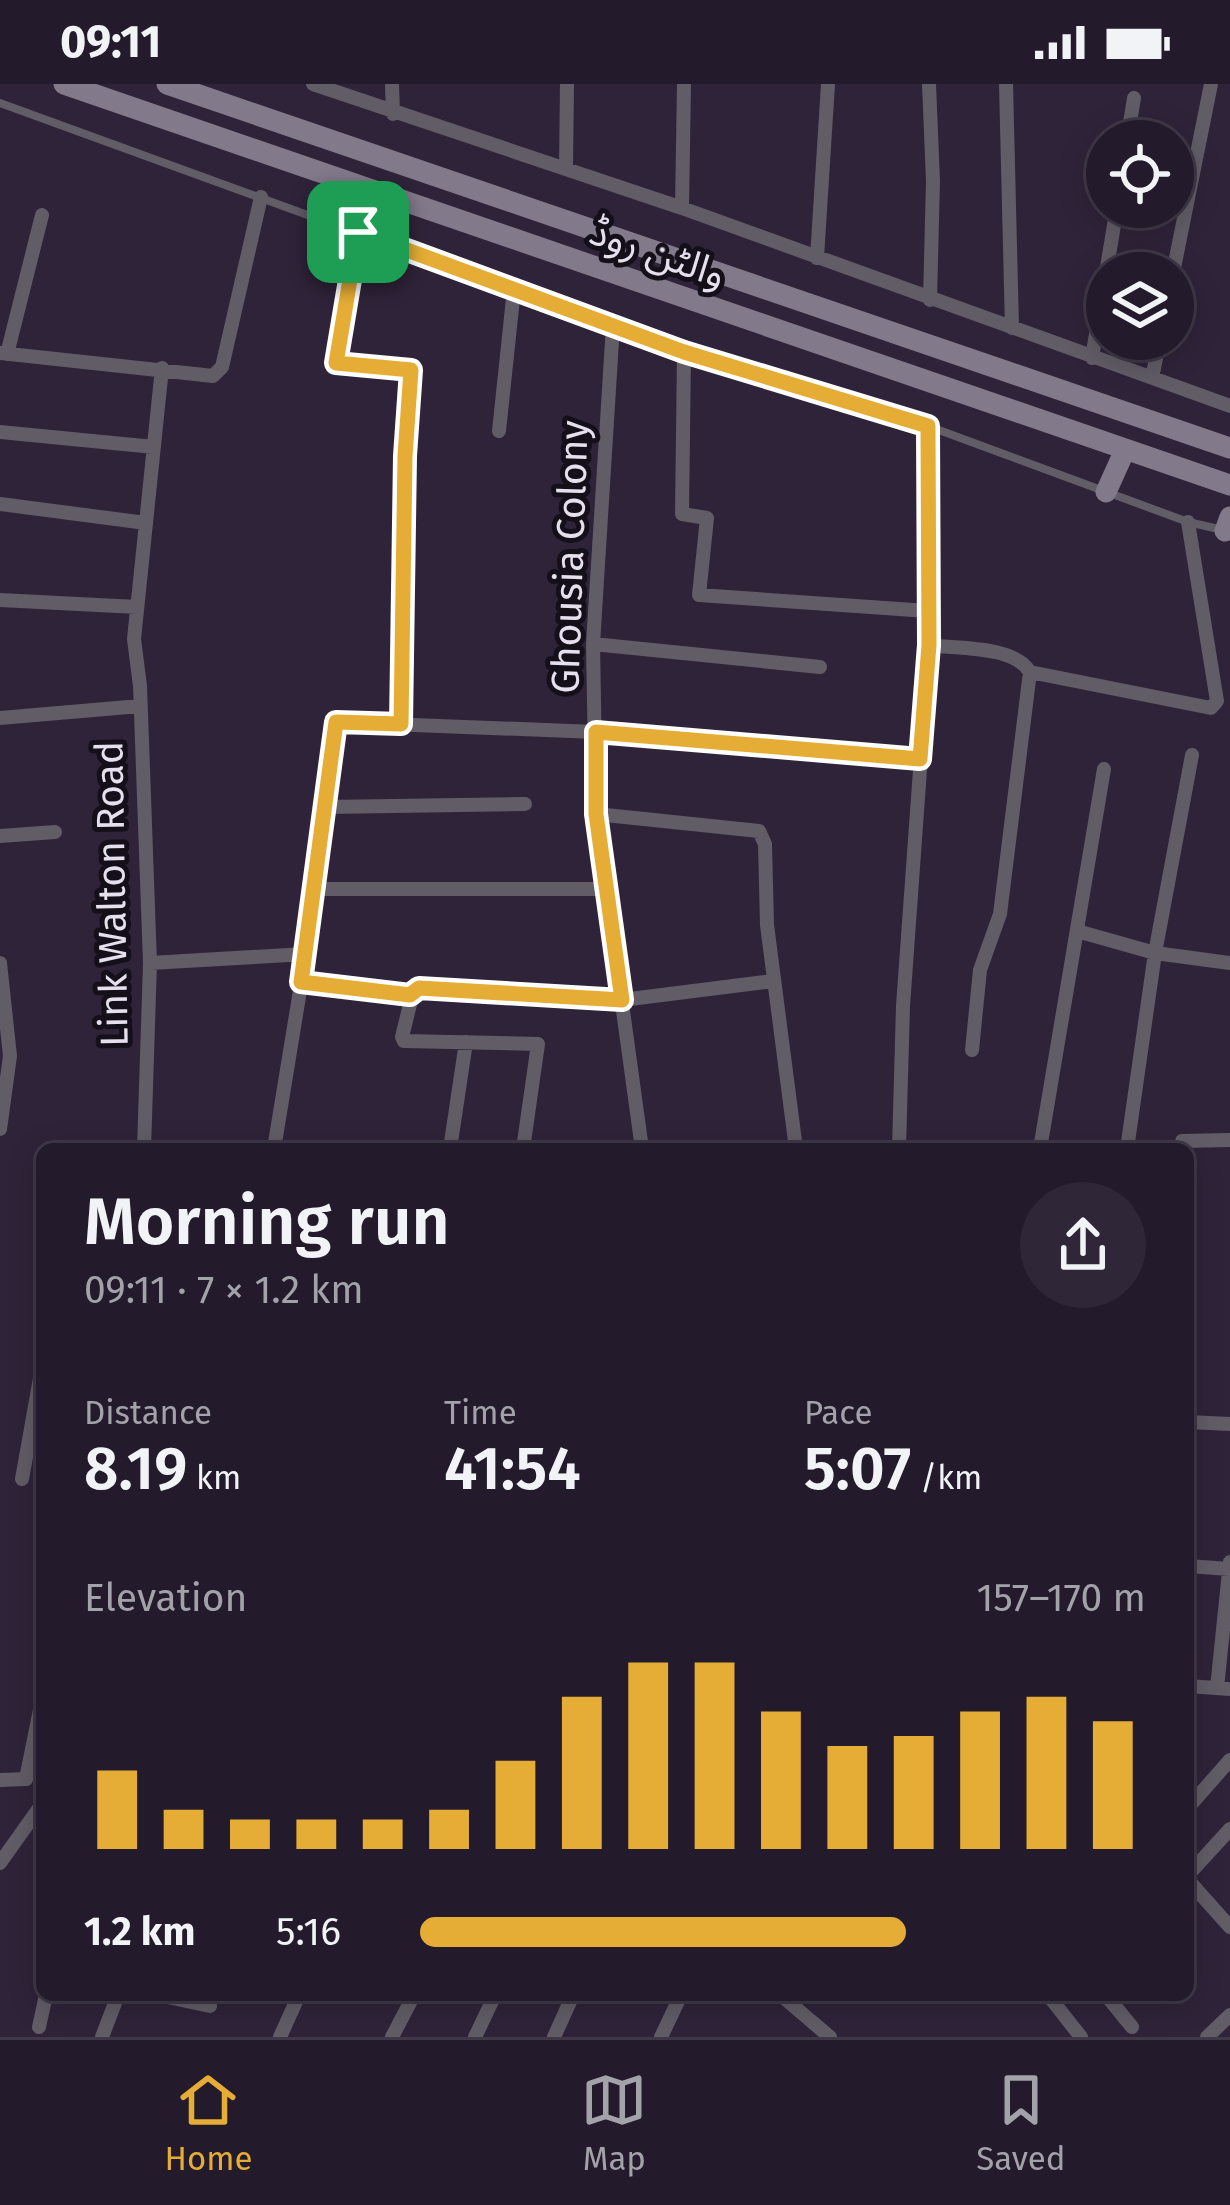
<!DOCTYPE html>
<html lang="en">
<head>
<meta charset="utf-8">
<style>
	:root { --surface:#231a2b; --page:#2f2737; --text:#f1f3f6; --muted:#a3a1a9; --line:#403847; --accent:#e5ad35 }
	body { margin:0; font-family:"Fira Sans","Noto Sans Arabic",sans-serif; background:var(--page); color:var(--text); height:100vh; display:flex; flex-direction:column; font-size:45px; white-space:nowrap }
	* { box-sizing:border-box; margin:0 }
	p { font-size:39px; color:var(--muted) }
	.icon { flex:none; width:66px; height:66px; fill:none; stroke:currentColor; stroke-width:2; stroke-linecap:round; stroke-linejoin:round }
	.map { position:relative; flex:1; overflow:hidden }
	.panel { position:absolute; left:36px; top:1059px; width:1158px; height:858px; display:flex; flex-direction:column; background:var(--surface); border-radius:18px; box-shadow:0 6px 30px #0003,0 0 0 3px var(--line) }
	.panel>* { flex:none }
	.fabs { position:absolute; left:1086px; top:36px; display:grid; gap:24px }
	.fabs a { display:grid; place-items:center; width:108px; height:108px; border-radius:50%; background:var(--surface); box-shadow:0 6px 30px #0003,0 0 0 3px var(--line); font-size:60px }
	.pin { position:absolute; display:grid; place-items:center; width:102px; height:102px; color:#fff; margin:-51px; border-radius:24px; box-shadow:0 6px 18px #0006 }
	.round { display:grid; place-items:center; flex:none; width:126px; height:126px; border-radius:63px; background:var(--page) }
	.head { display:flex; align-items:center; justify-content:space-between; height:204px; padding:0 48px }
	h1 { font-size:66px; font-weight:600; line-height:90px }
	.stats { display:grid; grid-template-columns:repeat(3,1fr); gap:18px; height:204px; padding:12px 48px }
	.stats div { display:grid; align-content:center }
	.stats b { font-size:60px; font-weight:600 }
	.stats small { font-size:33px; font-weight:400 }
	.stats p { font-size:33px }
	.chart { height:336px; padding:24px 48px }
	.chart p { display:flex; justify-content:space-between }
	.chart svg { width:100%; height:216px; margin-top:12px; stroke:var(--accent); stroke-width:6 }
	ul { padding:0 48px; list-style:none; font-size:39px }
	li { display:grid; grid-template-columns:192px 144px 1fr; align-items:center; height:90px }
	li i { height:30px; border-radius:15px; background:var(--accent) }
	.status { display:flex; justify-content:space-between; align-items:center; height:84px; padding:0 60px; background:var(--surface); direction:ltr }
	.status svg { height:33px; fill:currentColor }
	.tab-bar { display:flex; justify-content:space-around; align-items:center; height:168px; border-top:3px solid var(--line); background:var(--surface); font-size:33px; color:var(--muted) }
	.tab-bar a { display:grid; justify-items:center; gap:6px }
	.tab-bar .active { color:var(--accent) }
	.map>svg:first-child { display:block }
	.lines { fill:none; stroke-linecap:round; stroke-linejoin:round }
	.service { stroke:#625c67; stroke-width:8 }
	.minor { stroke:#625c67; stroke-width:14 }
	.secondary { stroke:#82798a; stroke-width:21 }
	.route-casing { stroke:#fff; stroke-width:24 }
	.route { stroke:#e5ad35; stroke-width:15 }
	.labels { text-anchor:middle; stroke-width:10; stroke-linejoin:round; paint-order:stroke }
	.street-label { font-size:39px; fill:#e7dfee; stroke:#140f19 }
</style>
</head>
<body>
<div class="status"><b>09:11</b><svg viewBox="0 0 49 12"><path d="M0 12V9h3v3zM5 12V6h3v6zM10 12V3h3v9zM15 12V0h3v12zM26 1h20v11H26zM47 4h2v5h-2z"/></svg></div>
<div class="map">
<svg width="1230" height="1953" viewBox="0 0 1230 1953">
	<rect width="100%" height="100%" fill="#2f2339"/>
	<g class="lines">
		<path class="service" d="M0,19L684,268L928,342L1188,438L1223,446"/>
		<path class="minor" d="M313,0L682,124L1230,322
			M392,0L393,30
			M929,0L933,97L930,216
			M1006,0L1012,244
			M1127,57L1134,14
			M566,84L567,0
			M682,124L684,0
			M358,148L336,279L411,285L405,372L402,640
			M817,174L828,0
			M1173,189L1211,0
			M613,241L593,560L596,730L642,1065
			M684,268L682,430L707,434L699,511L928,527
			M0,269L213,292L222,283L261,113
			M7,270L42,131
			M1092,274L1117,123
			M1152,294L1160,255
			M499,347L514,205
			M0,348L154,363
			M0,420L146,439
			M0,516L137,523
			M593,560L820,583
			M929,561C958,565 1013,561 1030,588L1211,624L1217,617L1188,438
			M0,634L140,622
			M325,723L525,720
			M596,730L759,747L765,760L767,841L796,1065
			M0,752L55,748
			M315,805H606
			M1077,847L1155,869L1230,879
			M0,879L10,972L0,1045
			M150,879L306,870
			M301,898L410,911
			M972,966L980,886L1000,830L1030,588
			M1182,1057L1230,1056
			M144,1065L150,879L140,602L134,555L162,284
			M274,1065L306,870L336,638L596,648L920,675
			M450,1065L466,958
			M523,1065L538,960L404,957L402,953L413,908L419,904L622,916L773,897
			M899,1065L903,922L929,561L928,342
			M1040,1065L1104,685
			M1127,1065L1155,869L1192,671
			M1188,1338L1230,1340
			M22,1395L42,1283
			M1188,1482L1229,1485
			M1188,1602L1230,1605
			M1217,1604L1230,1478
			M0,1696L26,1695L42,1616
			M1192,1719L1230,1676
			M0,1779L42,1720
			M1188,1791L1230,1745
			M1188,1796L1230,1843
			M158,1911L210,1922
			M1048,1911L1081,1953
			M1106,1911L1132,1943
			M783,1913L830,1953
			M39,1943L46,1911
			M102,1953L118,1911
			M280,1953L299,1911
			M392,1953L414,1911
			M475,1953L495,1911
			M554,1953L573,1911
			M661,1953L681,1911
			M1207,1953L1230,1931"/>
		<path class="secondary" d="M64,0L1230,401
			M167,0L1230,364
			M1106,408L1125,366
			M1225,447L1230,433"/>
	</g>
	<g class="lines">
		<defs>
			<path id="route" d="M358,148L684,268L928,342L929,561L920,675L596,648V730L622,916L419,904L410,911L301,898L336,638L401,640L405,372L411,286L336,279Z"/>
		</defs>
		<use href="#route" class="route-casing"/>
		<use href="#route" class="route"/>
	</g>
	<g class="labels">
		<g class="street-label">
			<text transform="translate(658 168) rotate(19)" y="14">والٹن روڈ</text>
			<text transform="translate(569 473) rotate(-88)" y="14">Ghousia Colony</text>
			<text transform="translate(111 810) rotate(-91)" y="14">Link Walton Road</text>
		</g>
	</g>
</svg>
<div class="fabs">
<a><svg class="icon" aria-label="locate" viewBox="0 0 24 24"><circle cx="12" cy="12" r="6"/><path d="M12 2v4M12 18v4M2 12h4M18 12h4"/></svg></a>
<a><svg class="icon" aria-label="layers" viewBox="0 0 24 24"><path d="M12 4l9 5-9 5-9-5zM3 14l9 5 9-5"/></svg></a>
</div>
<div class="pin" style="left:358px;top:148px;background:#1e9e55"><svg class="icon" aria-label="arrive" viewBox="0 0 24 24"><path d="M6 21V4h12l-3 4 3 4H6"/></svg></div>
<section class="panel">
<div class="head"><div><h1>Morning run</h1><p>09:11 · 7 × 1.2 km</p></div><a class="round"><svg class="icon" aria-label="share" viewBox="0 0 24 24"><path d="M12 15V3M7 8l5-5 5 5M5 13v7h14v-7"/></svg></a></div>
<div class="stats">
<div><p>Distance</p><b>8.19<small> km</small></b></div>
<div><p>Time</p><b>41:54</b></div>
<div><p>Pace</p><b>5:07<small> /km</small></b></div>
</div>
<div class="chart"><p><span>Elevation</span>157–170 m</p>
<svg viewBox="0 0 160 44" preserveAspectRatio="none"><path d="M5 44V28M15 44V36M25 44V38M35 44V38M45 44V38M55 44V36M65 44V26M75 44V13M85 44V6M95 44V6M105 44V16M115 44V23M125 44V21M135 44V16M145 44V13M155 44V18"/></svg>
</div>
<ul>
<li><b>1.2 km</b>5:16<i style="width:67%"></i></li>
</ul>
</section>
</div>
<nav class="tab-bar">
<a class="active"><svg class="icon" aria-label="home" viewBox="0 0 24 24"><path d="M3 11l9-7 9 7M6 9v11h12V9"/></svg>Home</a>
<a><svg class="icon" aria-label="map" viewBox="0 0 24 24"><path d="M3 6l6-2 6 2 6-2v14l-6 2-6-2-6 2zM9 4v14M15 6v14"/></svg>Map</a>
<a><svg class="icon" aria-label="saved" viewBox="0 0 24 24"><path d="M7 4h10v16l-5-4-5 4z"/></svg>Saved</a>
</nav>
</body>
</html>
